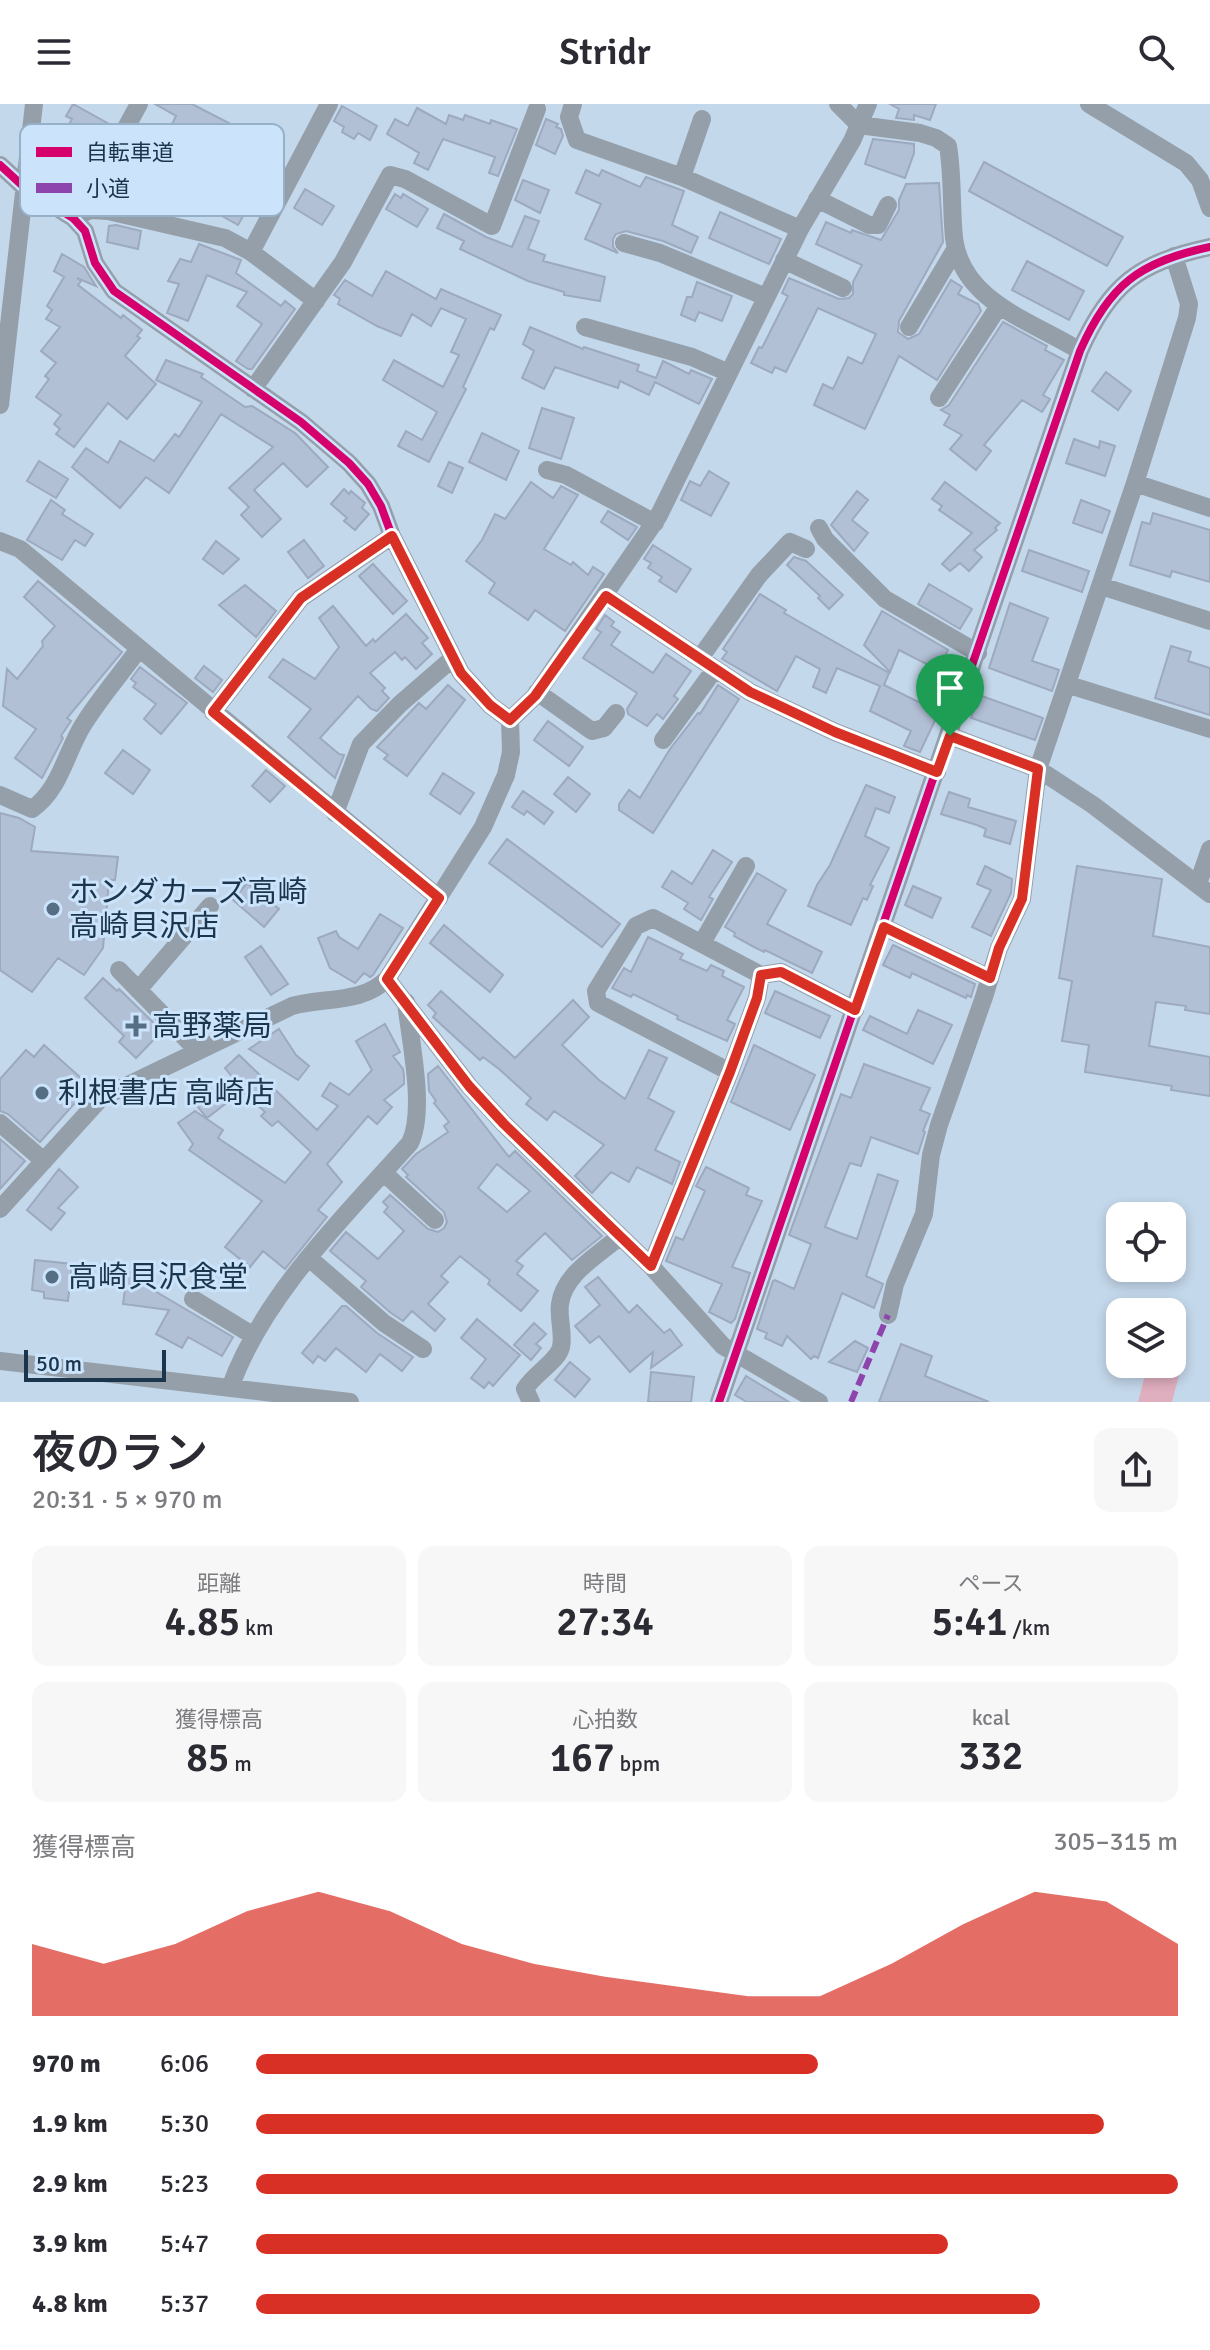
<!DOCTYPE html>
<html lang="ja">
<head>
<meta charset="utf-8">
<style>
	:root { --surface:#fff; --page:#f7f7f7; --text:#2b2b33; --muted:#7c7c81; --accent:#d93025 }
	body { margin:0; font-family:Signika,"Noto Sans JP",sans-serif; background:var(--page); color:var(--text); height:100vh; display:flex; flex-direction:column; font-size:30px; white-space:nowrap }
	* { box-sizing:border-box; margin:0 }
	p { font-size:26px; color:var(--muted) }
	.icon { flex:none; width:44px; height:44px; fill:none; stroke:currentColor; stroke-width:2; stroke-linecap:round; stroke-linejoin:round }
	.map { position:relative; height:1298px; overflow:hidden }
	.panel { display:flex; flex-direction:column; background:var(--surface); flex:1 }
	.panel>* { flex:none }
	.buttons { position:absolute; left:1106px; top:1098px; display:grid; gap:16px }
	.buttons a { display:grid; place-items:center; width:80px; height:80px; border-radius:16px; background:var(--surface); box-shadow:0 4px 12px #0003; font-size:40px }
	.scale { position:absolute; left:24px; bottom:20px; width:142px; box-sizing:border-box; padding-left:8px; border:4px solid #1b354c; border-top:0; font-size:22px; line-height:28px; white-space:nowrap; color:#1b354c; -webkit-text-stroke:6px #cbe4fc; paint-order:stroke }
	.pin { position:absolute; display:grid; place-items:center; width:68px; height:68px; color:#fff; margin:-82px -34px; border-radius:50% 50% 50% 0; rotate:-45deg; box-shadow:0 0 8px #0007 }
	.pin .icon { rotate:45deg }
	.round { display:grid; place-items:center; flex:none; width:84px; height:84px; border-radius:16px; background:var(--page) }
	.headline { display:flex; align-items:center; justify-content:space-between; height:136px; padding:0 32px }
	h1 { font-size:44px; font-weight:600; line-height:60px }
	.stats { display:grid; grid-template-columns:repeat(3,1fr); gap:12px; height:136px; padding:8px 32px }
	.stats div { display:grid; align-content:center; border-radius:16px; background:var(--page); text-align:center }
	.stats b { font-size:40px; font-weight:600 }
	.stats small { font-size:22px; font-weight:400 }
	.stats p { font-size:22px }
	.chart { height:224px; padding:16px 32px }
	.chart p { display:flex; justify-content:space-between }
	.chart svg { width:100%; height:144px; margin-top:8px; fill:var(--accent); opacity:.7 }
	ul { padding:0 32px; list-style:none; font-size:26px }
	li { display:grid; grid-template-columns:128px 96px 1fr; align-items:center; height:60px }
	li i { height:20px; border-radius:10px; background:var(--accent) }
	header { display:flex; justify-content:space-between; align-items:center; height:104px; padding:0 32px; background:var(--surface); font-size:36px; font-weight:600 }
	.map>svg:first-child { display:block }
	.water { fill:#e0afbf }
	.building { fill:#b2c0d6; stroke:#9ca9be; stroke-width:2; fill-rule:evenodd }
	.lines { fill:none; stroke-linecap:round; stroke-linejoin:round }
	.minor { stroke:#949faa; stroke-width:18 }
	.quiet { stroke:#8e44ad; stroke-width:6; stroke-dasharray:12 6; stroke-linecap:butt }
	.cycleway-casing { stroke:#cbe4fc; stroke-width:13 }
	.cycleway { stroke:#d6006c; stroke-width:8 }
	.route-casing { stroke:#fff; stroke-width:16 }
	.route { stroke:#d93025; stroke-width:10 }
	.poi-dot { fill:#566e84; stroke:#cbe4fc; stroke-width:3 }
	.labels { text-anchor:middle; stroke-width:6; stroke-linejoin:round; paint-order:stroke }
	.poi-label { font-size:30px; fill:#1b354c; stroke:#cbe4fc; text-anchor:start }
	.key { fill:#cbe4fc; stroke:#96b0c7; stroke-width:2 }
	.key-label { font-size:22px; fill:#1b354c }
</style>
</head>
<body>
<header><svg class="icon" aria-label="menu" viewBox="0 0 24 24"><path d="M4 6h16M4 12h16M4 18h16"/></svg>Stridr<svg class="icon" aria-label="search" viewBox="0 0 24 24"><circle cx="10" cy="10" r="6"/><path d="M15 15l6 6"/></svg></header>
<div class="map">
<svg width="1210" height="1298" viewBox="0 0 1210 1298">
	<rect width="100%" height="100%" fill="#c4d8eb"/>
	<path class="water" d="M1172,1244L1185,1248L1172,1298H1138L1148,1260H1172Z"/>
	<path class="building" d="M73,0L109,20L86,59L91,62L80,80L59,67L80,32L67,24L72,15L66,12Z
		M155,0H192L248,29L250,24L265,32L249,60L224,46L222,49L202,38L178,81L124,53L132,37L137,39L143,28L163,39L176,12Z
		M890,0H936L930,16L914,11V16L896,14L899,5Z
		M342,2L377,22L370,36L358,29L354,35L342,28L344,23L334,17Z
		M417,4L446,20L449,11L463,16L465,11L490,20L491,16L517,25L498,72L489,69L495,53L443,35L428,66L414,59L419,49L387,30L395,15L408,22Z
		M546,15L558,20L556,23L561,25L563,32L555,50L536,41Z
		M873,35L914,40V49L905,74L865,60Z
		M984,58L1123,133L1107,162L969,87Z
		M586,66L599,72L602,66L640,83L646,73L684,87L672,121L698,133L691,149L663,137L626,127L616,130L613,135V143L618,149L585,135L601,100L576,89Z
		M523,76L549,86L540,109L515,96Z
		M222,79L249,94L247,98L250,100L238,121L208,104Z
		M939,79L943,138L899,217L898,228L908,235L919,230L951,176L962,183L958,190L978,200L981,207L937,276L899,252L865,325L814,301L823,280L833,285L848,253L862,260L876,230L818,204L786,268L775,263L772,269L751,259L759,243L762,244L788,192L782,189L789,174L839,195L849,194L853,190V178L862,161L816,140L826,118L851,129L852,126L881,136L899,106V96L906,80Z
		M305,85L334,102L322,121L294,104Z
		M395,90L401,94L403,90L428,105L417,123L386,105Z
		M720,108L781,135L769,160L709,134Z
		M444,110L486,133L512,143L525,112L539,117L528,145L545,151L543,157L605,173L600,197L564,191V188L528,177L460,145L464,137L437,124Z
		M116,121L141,127L138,145L107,138L109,122Z
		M199,140L241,156L236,169L281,202L285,197L295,205L252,265H248L236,257L262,220L237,202L247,188L207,171L188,217L167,209L179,180L168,177L180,155L191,158Z
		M62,150L84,163L96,182L77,174L81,177L78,181L121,214L123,211L142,226L137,232L140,234L125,252L156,280L127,315L108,299L74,343L56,330L60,325L54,320L61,311L36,293L49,275L45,272L56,259L41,247L60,223L46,215L52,206L47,202L64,173L54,167Z
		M1027,157L1084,187L1069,216L1012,186Z
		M386,167L436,195L441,185L501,211L494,226L490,224L463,283L466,285L429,358L398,342L406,327L422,336L437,308L383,276L394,256L443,283L459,251L451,248L466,215L441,204L431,222L412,210L401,232L377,222L338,200L340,195L334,191L345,176L372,192Z
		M697,178L732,192L722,217L699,208L695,217L681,211L687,193H692Z
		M1003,218L1047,242L1045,246L1064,256L1043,291L1050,295L1042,308L1022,296L984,341L991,347L976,366L950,345L962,331L944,321L950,311L941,306L949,301Z
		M530,223L583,245L584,243L639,261L637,267L656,274L663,257L689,270L691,266L712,275L699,300L655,278L649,291L620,277L618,284L555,263L544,285L522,274L534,247L523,240Z
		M166,256L203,270L201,273L245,303L252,302L295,329L328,363L307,383L283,359L254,386L281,415L262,433L241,411L249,403L229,384L273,343L221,310L169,389L146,373L120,404L72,363L86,344L108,359L120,337L154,357L175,330L179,333L202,298L156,276Z
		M1106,268L1131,287L1118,306L1092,287Z
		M542,304L574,314L561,355L529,344Z
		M482,329L519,347L506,376L469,358Z
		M1074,335L1099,344L1100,337L1115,342L1105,372L1066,359Z
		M39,357L68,375L56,394L27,377Z
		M449,358L463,364L452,389L438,382Z
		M709,367L729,379L711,412L681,396L690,377L700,382Z
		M531,378L553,394L561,382L578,391L544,445L571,461L573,458L588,471L593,463L604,470L565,527L535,506L528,516L489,489L495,479L466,457L482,436L495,410L505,415Z
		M945,378L1000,419L995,424L997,426L974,446L982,453L969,467L960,459L950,467L942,460L972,429L939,406L942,402L932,395Z
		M344,385L349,390L351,387L365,399L362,404L369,410L355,426L344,417L347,414L331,400Z
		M857,387L868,396L852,416L868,429L854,447L831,421Z
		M51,396L65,406L62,410L93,430L85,442L75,436L62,456L27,436Z
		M1081,396L1110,407L1102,429L1073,419Z
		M608,407L637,423L628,436L601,418Z
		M1153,409L1210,426V478L1172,467L1170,473L1130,461L1142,418L1150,420Z
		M304,436L324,462L308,474L288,448Z
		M216,437L239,455L223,470L203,455Z
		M653,441L691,465L676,488L659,477L662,473L648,464L651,459L644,455Z
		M1029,446L1089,467L1082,488L1022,467Z
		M794,453L806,457L843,491L829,505L818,494L820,492L787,461Z
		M373,460L407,497L393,510L359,472Z
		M38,477L122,548L67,614L71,617L61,632L63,634L42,674L15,654L36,625L3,602L7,565L17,575L43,542L42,537L55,522L24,493Z
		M929,480L972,505L960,525L918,500Z
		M245,481L276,507L256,533L219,501Z
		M760,490L786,506L784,509L889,569L884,581L939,608L920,648L904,642L911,627L870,607L880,582L837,564L826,589L813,583L820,565L796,552L777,587L722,555L727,548L723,545Z
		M1010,499L1048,514L1032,557L1059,566L1052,587L989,564Z
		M333,502L366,542L373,535L375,538L406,510L428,534L422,539L432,550L416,565L405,553L402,556L395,548L370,569L385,584L382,587L389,594L377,607L371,605L358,592L320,634L339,650L344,651L335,674L288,633L311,605L269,573L283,555L315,575L339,543L319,514Z
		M882,507L948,546L938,566L899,546L890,568L864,541Z
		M605,511L614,518L611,522L620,528L611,541L653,569L666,550L691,567L674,592L678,595L663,615L657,610L647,622L628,610L627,605L637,589L583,554L601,528L596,525Z
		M1171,542L1191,548L1188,557L1210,564V611L1155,594Z
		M204,562L222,576L213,588L195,574Z
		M140,563L187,599L161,630L144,615L156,600L133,583L136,579L131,575Z
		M448,581L465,596L407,672L384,655L388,651L377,643L419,599L426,605Z
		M718,581L739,595L653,729L619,706V700L629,686L640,694L670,645L698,609L700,610Z
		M979,591L1043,614L1035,636L971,614Z
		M548,617L583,643L569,662L534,636Z
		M123,646L150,666L133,690L105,669Z
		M266,666L285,682L270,698L252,682Z
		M443,669L474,689L460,710L430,690Z
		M568,673L590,690L576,708L554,690Z
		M866,681L895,693L889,709L876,704L865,732L889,744L870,781L873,782L867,796L863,794L851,821L808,802L817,781L830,761Z
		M523,687L553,708L544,720L527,707L524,711L512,703Z
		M949,688L970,695L968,703L1016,717L1010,740L984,732L986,725L977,721L941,710Z
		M0,709L19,714L35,723L31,747L118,753L115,776H109L103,844L84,871L58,854L32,888L0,866Z
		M507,735L620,820L602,843L489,759Z
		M713,746L732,758L709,793L713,795L701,816L684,805L688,799L662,783L672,767L692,780Z
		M985,762L1012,775L1011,789L991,832L972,823L991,786L977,780Z
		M1077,762L1162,775L1153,832L1210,843V910L1185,906L1186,902L1156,898L1149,942L1210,953V992L1171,986L1172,982L1085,968L1089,941L1062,937L1072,877L1059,874Z
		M757,769L786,786L767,820L822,848L812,869L765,846L764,848L754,843L734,832L735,829L725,823Z
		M247,779L279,805L264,823L233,796Z
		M913,782L941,794L932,814L905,801Z
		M380,810L403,824L373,871L370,873L364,869L355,879L330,864L318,834L336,827L339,833L358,845Z
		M444,821L503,871L490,888L430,839Z
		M648,833L683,850L680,855L707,867L711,861L724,867L722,872L744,883L727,916L735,920L727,937L677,915L678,912L633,890L631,893L612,884L624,864L631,868Z
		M893,841L975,880L971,893L967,891L966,894L912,869L910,874L883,861Z
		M261,842L288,880L271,891L245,853Z
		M103,874L117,887L119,885L162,927L136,954L119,938L124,932L85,894Z
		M441,887L515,954L573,896L589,913L562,941L599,976L625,995L649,946L667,954L648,994L674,1008L655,1046L680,1058L672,1080L637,1063L629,1078L611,1068L592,1089L575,1072L604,1041L554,1007L547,1016L526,1000L531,994L499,965L483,953L480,956L433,913L436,909L428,901Z
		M775,887L830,912L820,934L765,909Z
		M918,906L952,921L933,960L863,926L870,912L907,930Z
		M385,920L400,948L393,952L403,965L404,971V980L384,996L392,1003L377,1020L368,1012L327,1060L342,1078L318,1106L327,1113L285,1165L263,1147L250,1163L225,1143L262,1097L189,1046L193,1040L178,1019L195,1007L223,1026L218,1034L285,1079L311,1048L278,1017L272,1022L261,1012L265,1008L242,987L207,1014L197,1002L233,974L225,964L239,951L317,1026L338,1002L322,992L330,979L349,991L372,966L356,937Z
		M279,925L296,951L309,962L298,976L249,945Z
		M44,941L90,982L40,1038L8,1010L0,1007V975L26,946L34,953Z
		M754,941L815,971L790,1026L731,998Z
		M864,960L930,984L920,1006L930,1010L923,1027L925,1028L918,1050L871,1033L861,1062L850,1059L825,1123L840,1129L857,1135L878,1070L898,1077L866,1172L883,1180L874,1204L842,1189L818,1254L814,1252L811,1255L787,1232L782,1242L765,1234L767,1229L757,1225L773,1177L775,1176L794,1185L811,1140L789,1131L841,990L851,994Z
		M438,962L509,1053L515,1047L602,1132L572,1156L545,1129L516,1157L523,1162L517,1170L538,1187L521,1207L488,1180L490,1176L460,1152L441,1172L448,1178L428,1200L445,1215L435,1227L412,1207L403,1217L391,1209L361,1183L366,1177L330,1147L346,1128L378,1155L404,1127L384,1108L388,1103L383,1098L390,1091L428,1125L438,1128L444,1124L447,1118L444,1108L406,1073L408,1071L402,1065L416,1050L448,1028L444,1022L449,1018L434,999L436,997L429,987L428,970ZM497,1060L530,1087L507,1108L478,1084Z
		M0,1035L25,1057L0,1085Z
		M706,1063L749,1084L746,1091L762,1097L732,1163L750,1169L735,1215L731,1219L709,1208L722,1180L666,1157L676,1133L683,1136L705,1087L696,1082Z
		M59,1065L78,1083L58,1104L65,1109L51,1126L27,1106Z
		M35,1156L72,1160L68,1197L44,1194V1188L32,1186Z
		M107,1165L154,1172L153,1186L233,1233L222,1252L188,1233L182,1244L156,1230L169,1206L123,1200L125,1185L104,1182Z
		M598,1173L629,1209L637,1201L664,1229L670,1225L682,1241L651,1264L653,1248L630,1268L599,1232L590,1239L575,1222L600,1201L585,1183Z
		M342,1202H346L377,1229L413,1253L402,1267L380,1250L366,1268L336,1244L325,1257L318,1252L313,1259L302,1249Z
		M477,1215L520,1251L493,1282L489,1278L484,1284L471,1274L486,1255L461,1234Z
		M534,1219L546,1230L536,1240L541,1244L531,1256L514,1241Z
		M855,1237L868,1244L857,1268L829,1258Z
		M901,1240L932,1252L925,1272L989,1298H879Z
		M570,1258L590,1275L575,1293L555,1276Z
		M651,1268L694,1273L691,1298H648Z
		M746,1272L789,1298H747L735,1291Z"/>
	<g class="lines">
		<path class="minor" d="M573,0L569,13L577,36L682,73L800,125
			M838,0L859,21L920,29L936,34L948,42C953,72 951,103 954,134C962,198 1032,217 1080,247
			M1089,0L1186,59L1200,76L1210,104
			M0,61L24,83L73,114L85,127L95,159L114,187L301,318L349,359L368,380L381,402L392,432L461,569L490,601L510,616
			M682,73L702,15
			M817,95L869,121H878L888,101
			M74,112L87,95L139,0
			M73,114L90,106L108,107L225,134L251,148L316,197
			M624,139L660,149L766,193
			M251,148L329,0
			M784,156L843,184
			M585,223L692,253L729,269
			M909,223L956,144
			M253,285L343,158L390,71L405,75L492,122L537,5
			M939,294L999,202
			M0,301L34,0
			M547,366L566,371L655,419
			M1135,379L1210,404
			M819,424L825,435L885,495L978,549
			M0,437L20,445L439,794
			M1101,482L1210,517
			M606,492L750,588L835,628L937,668
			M700,554L759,471L790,438L806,445
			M1069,581L1210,625
			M537,588L592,627L604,624L616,609
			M213,608L301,494L392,432
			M510,616L535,592L658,413L800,125L852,37L868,0
			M950,632L1038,665L1093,701L1210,790
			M663,636L715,565
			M0,691L32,705C60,686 66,648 83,621C99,595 120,571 138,546
			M335,709L361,640L400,600L453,554
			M1198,780L1210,745
			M884,823L990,874
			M702,839L746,762
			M119,866L198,947
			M761,871L757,894L730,968L598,899L596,887L636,822L653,814L761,871L781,868L855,906
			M387,875L469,982L504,1020L651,1162L723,1242L819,1298
			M138,886L210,802
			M0,1019L44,1057
			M384,1069L435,1116
			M0,1105L101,994L292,902C324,893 362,900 387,875L483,723L506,671L511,648L510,616
			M309,1154L384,1219L423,1245
			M651,1162L730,968
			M193,1195L254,1232
			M888,1211L895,1180L924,1110L931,1051L939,1021L984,893L999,844L1022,795L1038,665L1135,379L1187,214L1189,200L1174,152
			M0,1257L350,1298
			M230,1284C263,1191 345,1112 410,1039C426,1006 410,936 406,898
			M531,1298L525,1285C534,1270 558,1257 561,1243C564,1230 558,1214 560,1200C564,1169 599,1151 620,1132
			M719,1298L1080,247C1109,181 1139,158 1210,143"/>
		<path class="quiet" d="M851,1298L888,1211"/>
		<defs>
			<path id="cycleway" d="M0,61L24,83L73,114L85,127L95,159L114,187L301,318L349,359L368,380L381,402L392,432L461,569L490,601L510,616
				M719,1298L1080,247C1109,181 1139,158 1210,143"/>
		</defs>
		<use href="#cycleway" class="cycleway-casing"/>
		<use href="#cycleway" class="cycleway"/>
	</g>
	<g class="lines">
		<defs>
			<path id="route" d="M392,432L461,569L490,601L510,616L535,592L606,492L750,588L835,628L937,668L950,632L1038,665L1022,795L999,844L990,874L884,823L855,906L781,868L761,871L757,894L730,968L651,1162L504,1020L469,982L387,875L439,794L213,608L301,494Z"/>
		</defs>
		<use href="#route" class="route-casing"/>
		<use href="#route" class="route"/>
	</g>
	<g class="poi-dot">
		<circle cx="53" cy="805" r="8"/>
		<path d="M132 910h8v8h8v8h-8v8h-8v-8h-8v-8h8z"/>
		<circle cx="42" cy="989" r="8"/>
		<circle cx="52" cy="1173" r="8"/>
	</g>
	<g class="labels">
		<g class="poi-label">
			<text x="69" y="798">ホンダカーズ高崎<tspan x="69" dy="34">高崎貝沢店</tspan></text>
			<text x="152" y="932">高野薬局</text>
			<text x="58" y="999">利根書店 高崎店</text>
			<text x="68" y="1183">高崎貝沢食堂</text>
		</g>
	</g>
	<rect x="20" y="20" width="264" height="92" rx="12" class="key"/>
	<rect x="36" y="43" width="36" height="10" fill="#d6006c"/>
	<rect x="36" y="79" width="36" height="10" fill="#8e44ad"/>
	<g class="key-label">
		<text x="86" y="56">自転車道</text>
		<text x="86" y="92">小道</text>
	</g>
</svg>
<div class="buttons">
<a><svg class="icon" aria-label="locate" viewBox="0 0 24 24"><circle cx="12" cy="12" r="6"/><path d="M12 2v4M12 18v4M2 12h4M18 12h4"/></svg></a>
<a><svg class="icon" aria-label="layers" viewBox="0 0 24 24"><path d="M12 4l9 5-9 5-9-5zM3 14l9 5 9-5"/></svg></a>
</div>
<div class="scale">50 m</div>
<div class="pin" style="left:950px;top:632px;background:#1e9e55"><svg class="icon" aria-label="arrive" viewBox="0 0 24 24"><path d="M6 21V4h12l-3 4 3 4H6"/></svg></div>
</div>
<section class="panel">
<div class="headline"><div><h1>夜のラン</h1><p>20:31 · 5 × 970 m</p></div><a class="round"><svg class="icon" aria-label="share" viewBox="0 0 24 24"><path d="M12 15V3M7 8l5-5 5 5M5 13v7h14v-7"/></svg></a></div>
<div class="stats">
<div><p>距離</p><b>4.85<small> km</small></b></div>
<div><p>時間</p><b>27:34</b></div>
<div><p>ペース</p><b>5:41<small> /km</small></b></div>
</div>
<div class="stats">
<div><p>獲得標高</p><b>85<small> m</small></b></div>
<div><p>心拍数</p><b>167<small> bpm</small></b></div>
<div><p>kcal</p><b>332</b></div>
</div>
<div class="chart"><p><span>獲得標高</span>305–315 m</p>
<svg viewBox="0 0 160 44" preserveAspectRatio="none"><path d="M0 44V22L10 28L20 22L30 12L40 6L50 12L60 22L70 28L80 32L90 35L100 38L110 38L120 28L130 16L140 6L150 9L160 22V44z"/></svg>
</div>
<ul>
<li><b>970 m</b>6:06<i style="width:61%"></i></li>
<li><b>1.9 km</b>5:30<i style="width:92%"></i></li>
<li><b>2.9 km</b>5:23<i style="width:100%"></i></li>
<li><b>3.9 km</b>5:47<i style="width:75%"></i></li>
<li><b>4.8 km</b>5:37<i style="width:85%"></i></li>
</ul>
</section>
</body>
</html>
